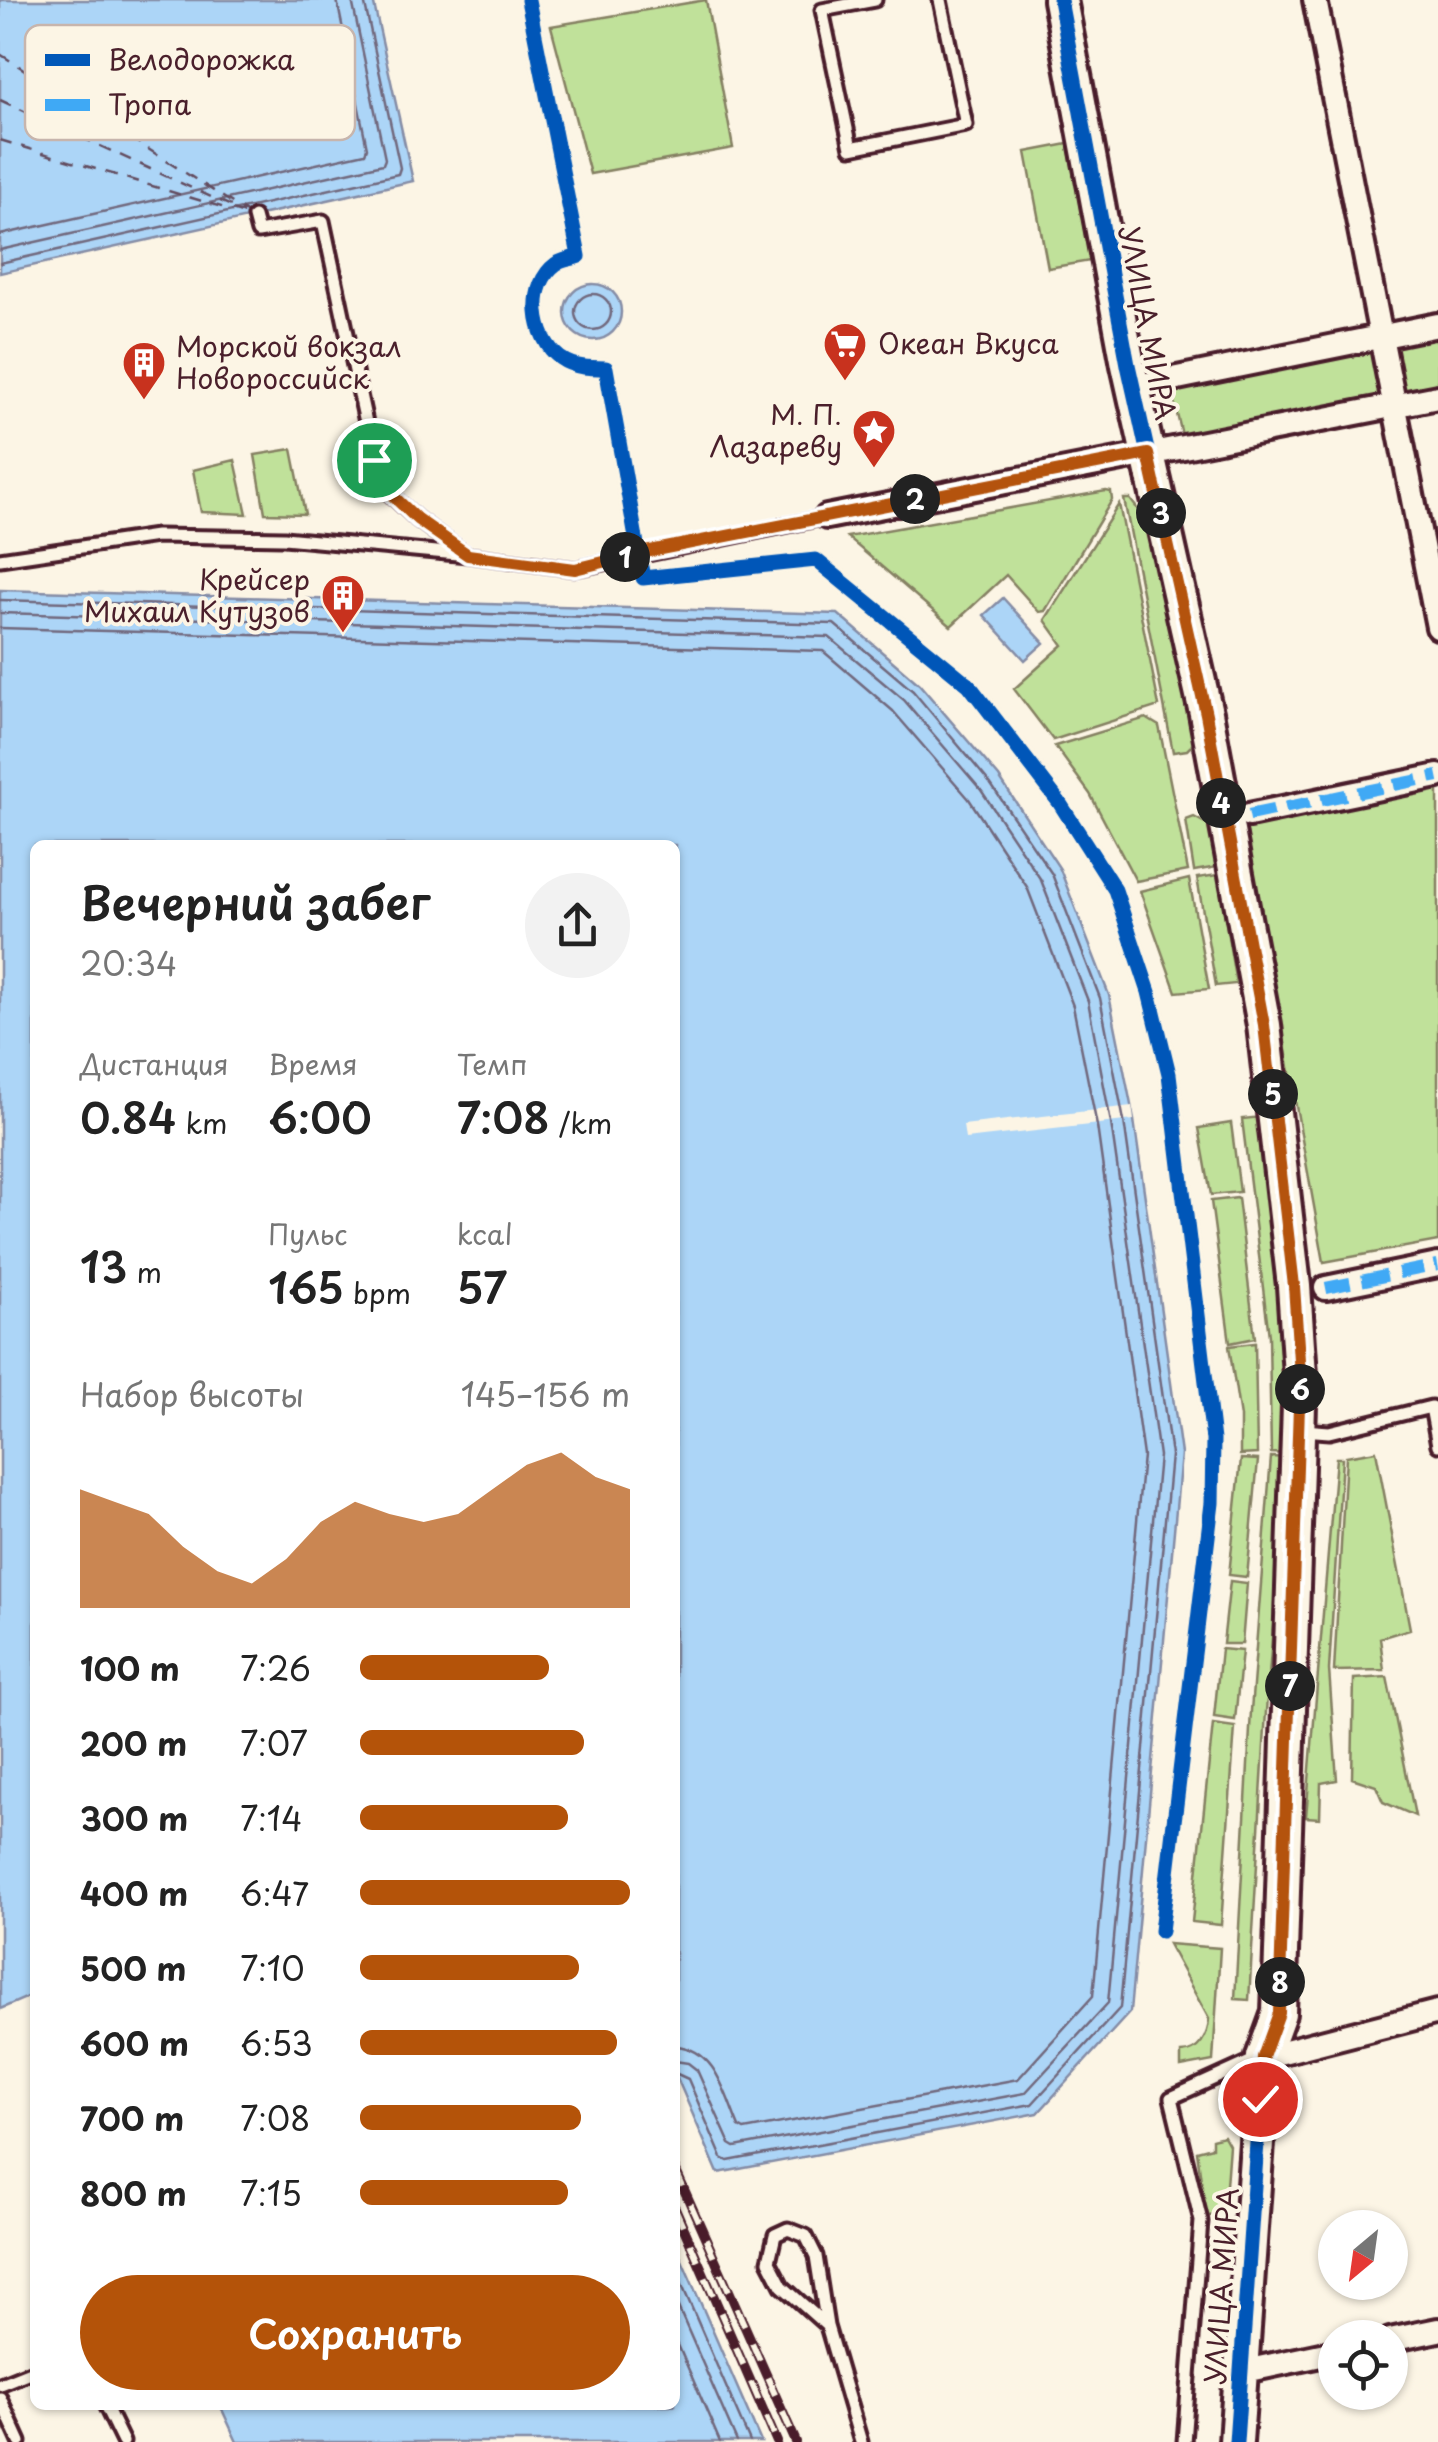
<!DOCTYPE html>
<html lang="ru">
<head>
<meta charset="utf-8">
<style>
	:root { --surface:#fff; --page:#f2f2f2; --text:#222; --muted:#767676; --accent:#b45309 }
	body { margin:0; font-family:"Playpen Sans",sans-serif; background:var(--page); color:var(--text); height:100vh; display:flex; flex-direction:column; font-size:38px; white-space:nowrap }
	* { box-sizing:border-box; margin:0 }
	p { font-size:32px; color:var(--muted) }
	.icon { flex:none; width:55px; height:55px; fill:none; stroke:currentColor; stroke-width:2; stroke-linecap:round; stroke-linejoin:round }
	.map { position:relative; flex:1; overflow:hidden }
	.details { position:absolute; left:30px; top:840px; width:650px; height:1570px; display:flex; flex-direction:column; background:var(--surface); border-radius:15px; box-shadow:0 2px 8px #0004 }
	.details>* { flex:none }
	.needle { width:65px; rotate:209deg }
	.controls { position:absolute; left:1318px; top:2210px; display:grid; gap:20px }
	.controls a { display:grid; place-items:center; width:90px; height:90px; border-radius:50%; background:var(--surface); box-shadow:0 2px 8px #0004; font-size:50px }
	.pin { position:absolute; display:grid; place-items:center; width:85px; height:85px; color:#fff; margin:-42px; border:5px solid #fff; border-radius:50%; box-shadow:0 2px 10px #0007 }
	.km { position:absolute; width:50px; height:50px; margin:-25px; border-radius:50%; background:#222; color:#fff; font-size:28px; line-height:50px; text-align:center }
	.round { display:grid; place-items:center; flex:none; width:105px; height:105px; border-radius:52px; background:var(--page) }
	.head { display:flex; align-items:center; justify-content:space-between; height:170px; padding:0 50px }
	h1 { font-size:45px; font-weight:600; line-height:75px }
	.metrics { display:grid; grid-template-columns:repeat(3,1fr); gap:15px; height:170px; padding:10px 50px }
	.metrics div { display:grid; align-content:center }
	.metrics b { font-size:42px; font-weight:600 }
	.metrics small { font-size:28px; font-weight:400 }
	.metrics p { font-size:28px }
	.chart { height:280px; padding:20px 50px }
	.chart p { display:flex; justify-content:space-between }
	.chart svg { width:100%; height:180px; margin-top:10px; fill:var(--accent); opacity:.7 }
	.primary-button { display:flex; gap:20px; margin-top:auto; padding:20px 50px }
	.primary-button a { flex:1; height:115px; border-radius:60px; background:var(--accent); color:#fff; font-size:40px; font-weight:600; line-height:115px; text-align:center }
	ul { padding:0 50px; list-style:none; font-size:32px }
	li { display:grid; grid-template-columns:160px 120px 1fr; align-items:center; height:75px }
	li i { height:25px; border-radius:12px; background:var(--accent) }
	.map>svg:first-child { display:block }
	.green { fill:#c0e19a; stroke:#858062; stroke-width:2.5 }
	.water { fill:#acd5f7; stroke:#858ca5; stroke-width:2.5 }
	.pier { fill:#fcf5e5 }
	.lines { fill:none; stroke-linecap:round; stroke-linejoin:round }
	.shore { stroke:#71687d; stroke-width:2.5 }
	.ferry { stroke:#624c5e; stroke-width:2.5; stroke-dasharray:12 10; stroke-linecap:butt }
	.lane-casing { stroke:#4a1f2b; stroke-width:19 }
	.street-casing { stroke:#4a1f2b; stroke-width:30 }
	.secondary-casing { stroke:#4a1f2b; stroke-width:40 }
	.lane { stroke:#fcf5e5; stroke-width:11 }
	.street { stroke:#fcf5e5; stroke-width:22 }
	.secondary { stroke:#fcf5e5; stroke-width:32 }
	.rail-casing { stroke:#4a1f2b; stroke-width:10 }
	.rail { stroke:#fcf5e5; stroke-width:6; stroke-dasharray:19; stroke-linecap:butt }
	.quiet { stroke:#3fa9f5; stroke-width:12; stroke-dasharray:25 12; stroke-linecap:butt }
	.cycleway-casing { stroke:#fcf5e5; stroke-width:21 }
	.cycleway { stroke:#0057b8; stroke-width:15 }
	.route-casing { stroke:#fff; stroke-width:20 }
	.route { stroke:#b45309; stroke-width:12 }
	.labels { text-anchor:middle; stroke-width:8; stroke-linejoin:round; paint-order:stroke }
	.street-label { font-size:28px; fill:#4a1f2b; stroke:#fcf5e5 }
	.poi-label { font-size:28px; fill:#4a1f2b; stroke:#fcf5e5; text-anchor:start }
	.key { fill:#fcf5e5; stroke:#c7b5ad; stroke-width:2.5 }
	.key-label { font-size:28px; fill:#4a1f2b }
</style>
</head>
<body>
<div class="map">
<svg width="1438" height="2442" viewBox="0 0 1438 2442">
	<rect width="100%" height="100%" fill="#fcf5e5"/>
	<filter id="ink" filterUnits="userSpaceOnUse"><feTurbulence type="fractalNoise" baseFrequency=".01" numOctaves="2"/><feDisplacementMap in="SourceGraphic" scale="20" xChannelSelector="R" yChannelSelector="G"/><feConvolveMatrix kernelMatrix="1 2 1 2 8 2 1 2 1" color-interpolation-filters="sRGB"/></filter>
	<g filter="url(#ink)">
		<path class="green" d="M706,0L733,148L590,174L551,26Z
			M1068,144L1090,261L1048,268L1026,152Z
			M1438,332V392L1404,399L1393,342Z
			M1373,349L1382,402L1183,439L1171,389Z
			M292,449L305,514L265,513L255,455Z
			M235,460L247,514L201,512L193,470Z
			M1106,491L1111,492L1112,500L1045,611L1039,612L1006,575L951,626L847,537Z
			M1124,499H1130L1149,524L1199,738L1187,750L1173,752Z
			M1119,504L1159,706L1053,740L1014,689L1063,645L1045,620Z
			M1146,718L1159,726L1188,871L1136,881L1090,794L1055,746Z
			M1438,782V1241L1324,1262L1245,822Z
			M1194,817L1212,827L1217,867L1194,871L1186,820Z
			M1218,875L1236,984L1216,986L1197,878Z
			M1189,879L1209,989L1176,992L1140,891Z
			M1261,1117L1290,1334L1287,1454L1271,1453L1269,1336L1242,1119Z
			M1231,1123L1240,1192L1211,1195L1199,1128Z
			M1238,1198L1255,1338L1230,1343L1211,1201Z
			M1255,1343L1257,1454L1240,1455V1417L1229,1346Z
			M1376,1451L1410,1629L1380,1638L1384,1670L1334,1671L1346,1456Z
			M1271,1457L1287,1458L1266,1711L1249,2000L1235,1999L1251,1711Z
			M1336,1458H1342L1329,1670L1337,1780L1321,1783L1320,1818L1306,1817Z
			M1241,1459L1258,1460L1247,1577L1229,1575Z
			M1230,1581L1247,1583L1242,1644H1223Z
			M1221,1649L1242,1651L1235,1720L1214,1717Z
			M1387,1677L1415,1816L1383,1802L1376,1786L1352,1778L1354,1679Z
			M1213,1724L1235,1727L1221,1925L1192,1922Z
			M1168,1944L1220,1948L1213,2061L1181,2067V2053C1199,2053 1208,2036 1209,2019Z
			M1224,2136L1229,2145L1224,2212L1206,2217L1197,2151L1212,2147V2139Z"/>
		<path class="water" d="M0,0H373L413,181L0,273Z
			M565 312a28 28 0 1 1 56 0a28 28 0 1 1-56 0Z
			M0,590L838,614L919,684L999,777L1060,869L1109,995L1134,1120L1181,1454L1130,2012L1038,2113L718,2173L675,2073V845H35V1994L0,2009Z
			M1003,598L1044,643L1025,660L984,615Z
			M675,2244L761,2442H237L220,2405H675Z"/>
		<path class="pier" d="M1132,1106L1134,1120L965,1139L963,1125Z"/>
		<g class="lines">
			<path class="shore" d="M0,235L365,153L367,148L337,0
				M0,250L383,164L385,159L352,0
				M0,263L398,174L400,168L364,0
				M575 312a18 18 0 1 1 36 0a18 18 0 1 1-36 0Z
				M0,600L834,624L913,691L990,783L1052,874L1100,998L1124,1121L1171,1455L1120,2008L1032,2104L728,2161L722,2158L688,2079L675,2073
				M0,613L829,637L904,700L981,790L1041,880L1088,1001L1111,1123L1159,1456L1108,2003L1025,2093L735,2147L730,2144L697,2070L688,2063L675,2061
				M0,628L823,651L893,711L969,799L1027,887L1073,1006L1097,1126L1143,1456L1093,1996L1018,2079L744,2130L739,2127C725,2095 716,2048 675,2046
				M675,2269L750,2442
				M675,2300L737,2442
				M675,2338L720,2442"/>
			<path class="ferry" d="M0,54L251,215
				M0,100L244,212
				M0,140L248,215"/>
			<defs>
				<path id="lane" d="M875,0L822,10L851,148L966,125L940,0
					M254,217L258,232L323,221L374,460L387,491L417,519L464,553
					M0,559L156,536L284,538L468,555L575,569L827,517
					M1303,1430L1329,1432L1431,1407L1438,1445
					M827,2326L782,2286L769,2261L775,2235L788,2229L806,2236L816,2256L827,2326L861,2442
					M0,2384L35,2370
					M0,2398L20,2442
					M105,2405L123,2442
					M1184,2442L1201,2221L1171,2098L1259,2058"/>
				<path id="street" d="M1315,0L1438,627
					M1133,387L1438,325
					M827,517L1438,397
					M1249,815L1438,776
					M1326,1288L1438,1265
					M1263,2057L1438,2012
					M1390,2340L1438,2330
					M1240,2372L1335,2352"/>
				<path id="secondary" d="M1060,0L1128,365L1206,713L1264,1025L1294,1286L1300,1375L1279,2013L1263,2057L1236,2442"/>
			</defs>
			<use href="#lane" class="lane-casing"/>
			<use href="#street" class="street-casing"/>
			<use href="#secondary" class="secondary-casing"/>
			<use href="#lane" class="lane"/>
			<use href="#street" class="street"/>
			<use href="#secondary" class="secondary"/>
			<defs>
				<path id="rail" d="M675,2169L796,2442
					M675,2208L777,2442"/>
			</defs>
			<use href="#rail" class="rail-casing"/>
			<use href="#rail" class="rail"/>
			<path class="quiet" d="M1249,815L1438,776
				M1326,1288L1438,1265"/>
			<defs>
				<path id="cycleway" d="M528,0L579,256C572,259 561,260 556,264C527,285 533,338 560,358C574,368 590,368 606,368L643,578L816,560L969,685L1059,802L1115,890L1149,992L1169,1074L1213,1440L1212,1503L1161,1931
					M1060,0L1128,365L1206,713L1264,1025L1294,1286L1300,1375L1279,2013L1263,2057L1236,2442"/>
			</defs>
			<use href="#cycleway" class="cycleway-casing"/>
			<use href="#cycleway" class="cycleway"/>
		</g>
	</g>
	<g class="lines" filter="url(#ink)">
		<defs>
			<path id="route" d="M374,460L387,490L417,519L468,555L575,569L640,553L1148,454L1206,714L1264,1025L1294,1286L1300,1375L1279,2013L1263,2057L1260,2099"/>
		</defs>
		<use href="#route" class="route-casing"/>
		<use href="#route" class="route"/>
	</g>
	<defs>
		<symbol id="supermarket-pin" viewBox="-11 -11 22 30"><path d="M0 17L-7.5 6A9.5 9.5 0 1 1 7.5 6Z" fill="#c8321e" stroke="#fcf5e5"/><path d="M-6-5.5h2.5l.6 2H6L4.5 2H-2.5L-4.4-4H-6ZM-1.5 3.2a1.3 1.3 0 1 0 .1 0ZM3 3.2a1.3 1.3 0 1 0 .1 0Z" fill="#fff"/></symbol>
		<symbol id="building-pin" viewBox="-11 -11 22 30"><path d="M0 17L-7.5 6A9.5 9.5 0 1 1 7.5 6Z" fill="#c8321e" stroke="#fcf5e5"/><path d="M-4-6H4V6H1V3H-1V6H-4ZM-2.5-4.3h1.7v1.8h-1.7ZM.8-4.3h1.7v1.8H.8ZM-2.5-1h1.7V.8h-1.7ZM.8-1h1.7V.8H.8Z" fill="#fff"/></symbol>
		<symbol id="sight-pin" viewBox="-11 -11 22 30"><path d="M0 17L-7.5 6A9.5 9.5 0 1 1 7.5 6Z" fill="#c8321e" stroke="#fcf5e5"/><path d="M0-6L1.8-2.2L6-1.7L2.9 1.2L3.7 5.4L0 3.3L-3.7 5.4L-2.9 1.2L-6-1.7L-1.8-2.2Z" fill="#fff"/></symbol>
	</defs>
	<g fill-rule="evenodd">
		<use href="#supermarket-pin" x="820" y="319" width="50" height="68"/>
		<use href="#building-pin" x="119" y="338" width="50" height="68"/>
		<use href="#sight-pin" x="849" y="406" width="50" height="68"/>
		<use href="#building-pin" x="318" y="571" width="50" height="68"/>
	</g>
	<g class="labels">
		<g class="street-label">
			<text transform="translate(1147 323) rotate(79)" y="10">УЛИЦА МИРА</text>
			<text transform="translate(1222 2286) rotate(-86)" y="10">УЛИЦА МИРА</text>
		</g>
		<g class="poi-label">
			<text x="878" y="354">Океан Вкуса</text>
			<text x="176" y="357">Морской вокзал<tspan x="176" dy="32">Новороссийск</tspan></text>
			<text x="842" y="425" text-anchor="end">М. П.<tspan x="842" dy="32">Лазареву</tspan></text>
			<text x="310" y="590" text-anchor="end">Крейсер<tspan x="310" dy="32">Михаил Кутузов</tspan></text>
		</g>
	</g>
	<rect x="25" y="25" width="330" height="115" rx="15" class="key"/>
	<rect x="45" y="54" width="45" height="12" fill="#0057b8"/>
	<rect x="45" y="99" width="45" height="12" fill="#3fa9f5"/>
	<g class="key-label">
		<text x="108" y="70">Велодорожка</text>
		<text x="108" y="115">Тропа</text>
	</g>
</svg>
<div class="controls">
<a><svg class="needle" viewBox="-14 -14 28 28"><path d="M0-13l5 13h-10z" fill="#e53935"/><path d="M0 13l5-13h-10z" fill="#767676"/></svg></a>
<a><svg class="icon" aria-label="locate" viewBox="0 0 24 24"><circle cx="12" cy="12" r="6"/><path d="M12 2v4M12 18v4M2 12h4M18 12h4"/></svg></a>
</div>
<div class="pin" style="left:374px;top:460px;background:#1e9e55"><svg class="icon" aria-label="arrive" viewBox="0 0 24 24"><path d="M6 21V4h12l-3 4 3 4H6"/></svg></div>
<div class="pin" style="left:1260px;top:2099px;background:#d93025"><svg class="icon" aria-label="check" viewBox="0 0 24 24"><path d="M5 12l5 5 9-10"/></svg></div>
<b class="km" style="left:625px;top:557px">1</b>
<b class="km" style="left:915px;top:499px">2</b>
<b class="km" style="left:1161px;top:513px">3</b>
<b class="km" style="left:1221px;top:803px">4</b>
<b class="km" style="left:1273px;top:1094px">5</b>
<b class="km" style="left:1300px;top:1389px">6</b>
<b class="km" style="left:1290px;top:1686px">7</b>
<b class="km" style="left:1280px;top:1982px">8</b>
<section class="details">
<div class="head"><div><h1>Вечерний забег</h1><p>20:34</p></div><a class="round"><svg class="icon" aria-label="share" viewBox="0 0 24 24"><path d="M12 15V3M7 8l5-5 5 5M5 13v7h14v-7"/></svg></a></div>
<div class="metrics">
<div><p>Дистанция</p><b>0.84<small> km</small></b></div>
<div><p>Время</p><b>6:00</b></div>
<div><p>Темп</p><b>7:08<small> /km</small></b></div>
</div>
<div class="metrics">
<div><b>13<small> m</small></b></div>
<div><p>Пульс</p><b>165<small> bpm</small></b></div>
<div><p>kcal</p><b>57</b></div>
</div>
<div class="chart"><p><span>Набор высоты</span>145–156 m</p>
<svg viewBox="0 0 160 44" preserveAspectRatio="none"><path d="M0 44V15L10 18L20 21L30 29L40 35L50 38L60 32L70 23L80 18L90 21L100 23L110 21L120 15L130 9L140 6L150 12L160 15V44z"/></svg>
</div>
<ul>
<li><b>100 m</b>7:26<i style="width:70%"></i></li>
<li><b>200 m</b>7:07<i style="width:83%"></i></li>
<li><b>300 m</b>7:14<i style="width:77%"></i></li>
<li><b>400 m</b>6:47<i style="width:100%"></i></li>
<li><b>500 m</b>7:10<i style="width:81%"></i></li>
<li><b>600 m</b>6:53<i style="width:95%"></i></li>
<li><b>700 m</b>7:08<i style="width:82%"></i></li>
<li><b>800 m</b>7:15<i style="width:77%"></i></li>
</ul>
<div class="primary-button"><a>Сохранить</a></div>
</section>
</div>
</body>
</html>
